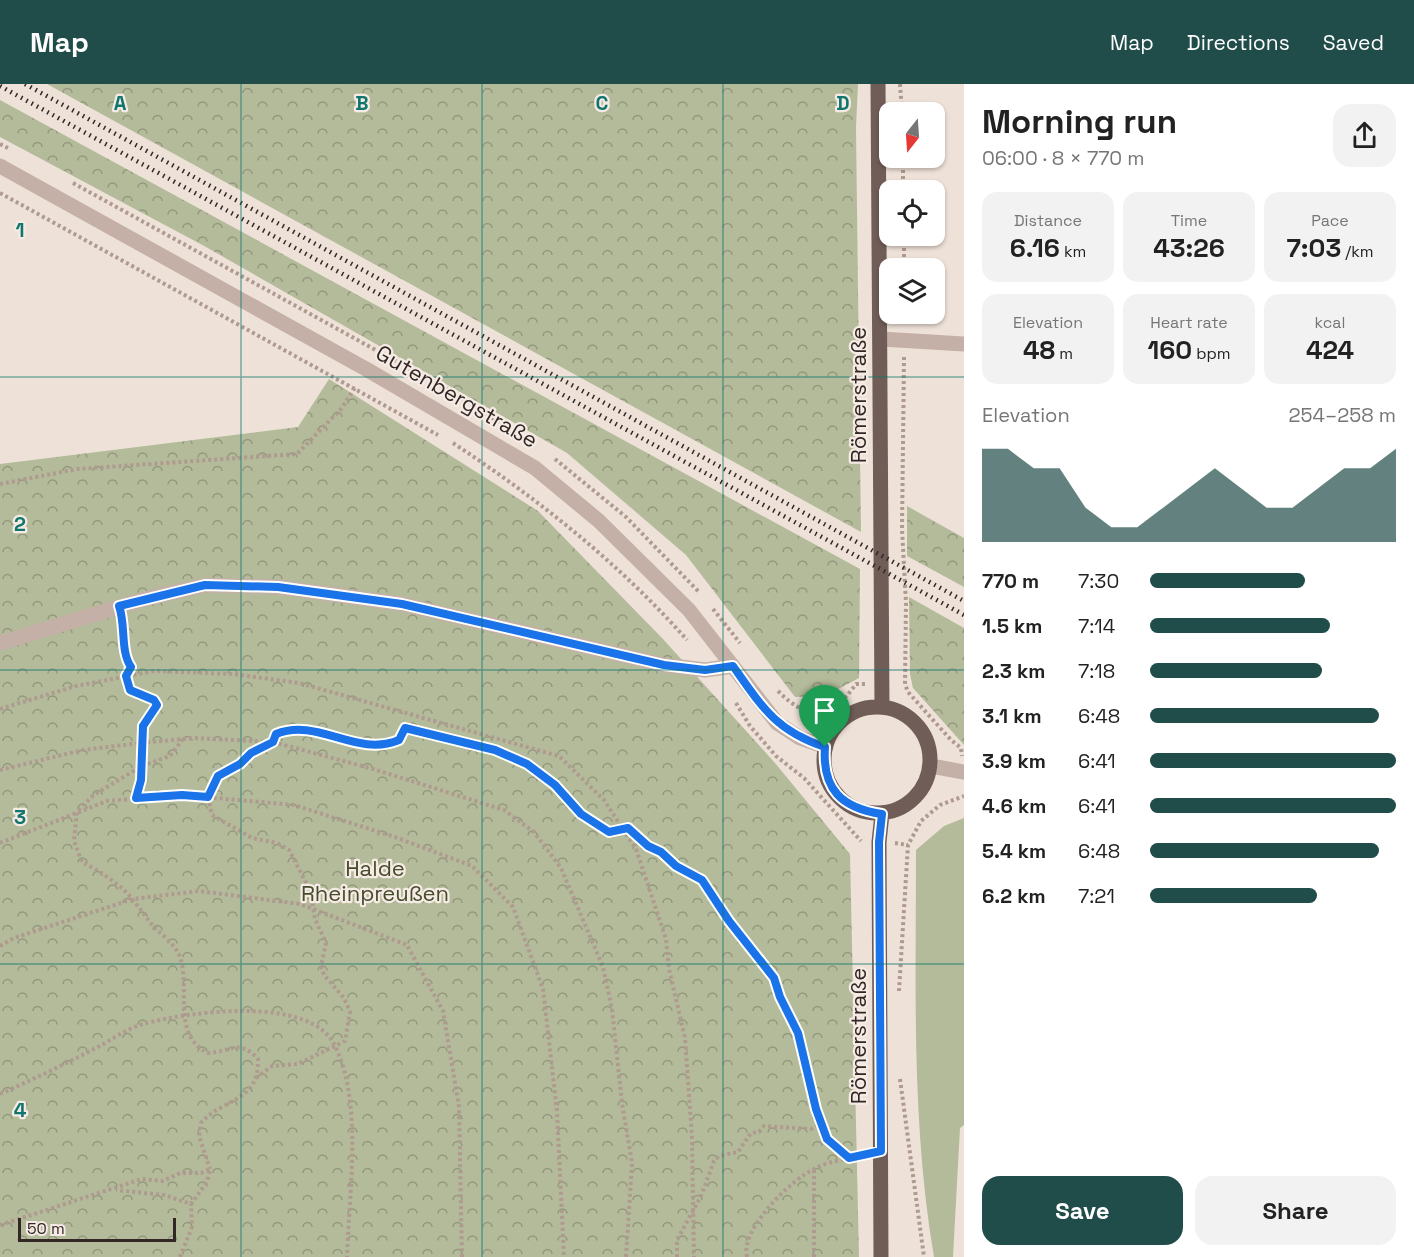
<!DOCTYPE html>
<html lang="en">
<head>
<meta charset="utf-8">
<style>
	:root { --surface:#fff; --page:#f2f2f2; --text:#222; --muted:#767676; --accent:#204d4a }
	body { margin:0; font-family:"Space Grotesk",sans-serif; background:var(--page); color:var(--text); height:100vh; display:flex; flex-direction:column; font-size:22px; white-space:nowrap }
	* { box-sizing:border-box; margin:0 }
	p { font-size:20px; color:var(--muted) }
	.icon { flex:none; width:33px; height:33px; fill:none; stroke:currentColor; stroke-width:2; stroke-linecap:round; stroke-linejoin:round }
	.map { position:relative; flex:1; overflow:hidden }
	.drawer { display:flex; flex-direction:column; background:var(--surface); width:450px }
	.drawer>* { flex:none }
	.needle { width:39px; rotate:197deg }
	.controls { position:absolute; left:879px; top:18px; display:grid; gap:12px }
	.controls a { display:grid; place-items:center; width:66px; height:66px; border-radius:12px; background:var(--surface); box-shadow:0 2px 4px #0004; font-size:30px }
	.scale { position:absolute; left:18px; bottom:15px; width:158px; box-sizing:border-box; padding-left:6px; border:3px solid #312826; border-top:0; font-size:16px; line-height:21px; white-space:nowrap; color:#312826; -webkit-text-stroke:4px #f6ebe4; paint-order:stroke }
	.pin { position:absolute; display:grid; place-items:center; width:51px; height:51px; color:#fff; margin:-62px -26px; border-radius:50% 50% 50% 0; rotate:-45deg; box-shadow:0 0 6px #0007 }
	.pin .icon { rotate:45deg }
	.round { display:grid; place-items:center; flex:none; width:63px; height:63px; border-radius:18px; background:var(--page) }
	.headline { display:flex; align-items:center; justify-content:space-between; height:102px; padding:0 18px }
	h1 { font-size:33px; font-weight:700; line-height:45px }
	.figures { display:grid; grid-template-columns:repeat(3,1fr); gap:9px; height:102px; padding:6px 18px }
	.figures div { display:grid; align-content:center; border-radius:15px; background:var(--page); text-align:center }
	.figures b { font-size:26px; font-weight:700 }
	.figures small { font-size:16px; font-weight:400 }
	.figures p { font-size:16px }
	.chart { height:168px; padding:12px 18px }
	.chart p { display:flex; justify-content:space-between }
	.chart svg { width:100%; height:108px; margin-top:6px; fill:var(--accent); opacity:.7 }
	.button { display:flex; gap:12px; margin-top:auto; padding:12px 18px }
	.button a { flex:1; height:69px; border-radius:18px; background:var(--accent); color:#fff; font-size:24px; font-weight:700; line-height:69px; text-align:center }
	.button a+a { background:var(--page); color:var(--text) }
	ul { padding:0 18px; list-style:none; font-size:20px }
	li { display:grid; grid-template-columns:96px 72px 1fr; align-items:center; height:45px }
	li i { height:15px; border-radius:8px; background:var(--accent) }
	header { display:flex; align-items:center; gap:36px; box-sizing:border-box; height:84px; padding:0 30px; background:var(--accent); color:#fff }
	header strong { font-size:28px }
	nav { display:flex; gap:33px; margin-inline-start:auto; font-size:21px }
	main { display:flex; flex:1; min-height:0 }
	.map>svg:first-child { display:block }
	.grass { fill:#b4bb9a }
	.forest { fill:url(#forest-crowns) }
	.lines { fill:none; stroke-linecap:round; stroke-linejoin:round }
	.path { stroke:#af9a90; stroke-width:4; stroke-dasharray:3 3; stroke-linecap:butt }
	.minor { stroke:#c4b0a6; stroke-width:15 }
	.major { stroke:#715d58; stroke-width:15 }
	.rail { stroke:#312826; stroke-width:4.5; stroke-dasharray:1.5 4.5; stroke-linecap:butt }
	.route-casing { stroke:#fff; stroke-width:12 }
	.route { stroke:#1a73e8; stroke-width:8 }
	.grid { fill:none; stroke:#0f766e; stroke-width:1.5; stroke-opacity:0.55 }
	.labels { text-anchor:middle; stroke-width:4.5; stroke-linejoin:round; paint-order:stroke }
	.street-label { font-size:22px; fill:#312826; stroke:#f6ebe4 }
	.park-label { font-size:22px; fill:#454c2c; stroke:#f6ebe4 }
	.grid-label { font-size:20px; text-anchor:middle; font-weight:bold; fill:#0f766e; stroke:#f6ebe4; stroke-width:4.5; stroke-linejoin:round; paint-order:stroke }
</style>
</head>
<body>
<header>
<strong>Map</strong>
<nav><a>Map</a><a>Directions</a><a>Saved</a></nav>
</header>
<main>
<div class="map">
<svg width="964" height="1173" viewBox="0 0 964 1173">
	<defs>
		<pattern id="forest-crowns" width="20" height="18" patternUnits="userSpaceOnUse" patternTransform="scale(1.5)"><rect width="20" height="18" fill="#b4bb9a"/><path d="M2 6a3 3 0 1 1 6 0M12 15a3 3 0 1 1 6 0" fill="none" stroke="#93987d"/></pattern>
	</defs>
	<rect width="100%" height="100%" fill="#eee1d8"/>
	<path class="grass" d="M964,734V1041L960,1044L953,1173H934C911,1038 916,902 916,766L944,742Z"/>
	<path class="forest" d="M47,0H858L856,43L861,448Z
		M0,16L860,485L859,594L827,611L795,613L686,471L567,369L206,163L0,53Z
		M329,295L538,427L663,555L775,679L850,770L859,1173H0V380L298,343Z
		M907,422L964,454V503L907,472Z
		M909,513L964,544V661L913,604L910,590Z"/>
	<g class="lines">
		<path class="path" d="M900,0L902,28
			M0,60L8,64
			M903,74V106
			M73,99L459,312L523,354
			M0,109L438,351
			M904,152V184
			M904,230V241
			M904,273L902,445L906,519L905,600L908,608L951,656L961,664L962,672
			M453,359C538,415 619,479 687,556
			M555,375L626,433L699,508
			M0,400L77,385L297,370L341,325L356,302
			M713,525L740,559
			M124,537L126,575L131,583L126,592L130,606L154,616L157,621L143,642L141,696L136,714
			M778,607C810,639 831,635 856,600H865
			M736,619L750,642L776,672L804,694L861,757
			M0,625L76,602L154,587L233,590L299,599L559,672L604,716L636,765L666,855L669,885L685,954L692,1053L694,1173
			M183,655L170,672L142,682L95,710L77,727L74,757L82,778C98,786 122,801 133,816C140,825 146,833 153,842C162,851 175,860 180,873C191,906 171,951 208,969C231,968 239,954 258,975C259,1019 224,1013 201,1039L199,1052L210,1085
			M0,686L83,666L141,659L193,654L273,658L373,685L504,726L534,748L561,784L603,883L612,925L622,1019L632,1079L626,1173
			M0,759L107,717L182,711L294,721L395,753L472,782L513,823L543,905L557,1027L564,1173
			M895,759L908,761
			M0,862L14,854L133,815L199,807L300,820L407,861L443,927L459,1023L462,1173
			M899,907L908,761L921,737L940,721L964,712
			M256,994L272,982L298,980L345,957L350,928L344,914L324,891L321,882L326,859L315,835L310,806L289,766L277,759L252,754L212,731C203,699 218,692 241,679C246,676 247,671 251,669C257,664 267,661 273,658L276,650L296,644L376,663L399,656L405,644L495,666L527,680L555,701L581,730L609,748L629,744L648,762L661,768L676,782L702,796L729,837L775,894L780,913L798,949L808,983L816,1025L827,1055L849,1074
			M900,995L924,1173
			M0,1010C32,996 63,981 94,965C110,957 126,945 143,940C187,928 311,910 335,962C363,1018 349,1110 347,1173
			M0,1141L142,1095L163,1097L180,1089H201L210,1085L207,1098L191,1120L164,1111L116,1106
			M180,1173L192,1143L191,1120
			M677,1173V1156L701,1112L714,1077L719,1072L738,1068L751,1049L759,1048L764,1042L811,1045L821,1039
			M747,1173C740,1145 791,1096 814,1085C828,1077 848,1075 863,1071
			M814,1173V1085"/>
		<path class="minor" d="M0,82L366,285L535,384L599,437L689,526L777,639L800,654L826,663
			M881,255L964,260
			M0,559L145,515L205,501L278,503L402,520L664,581L705,586L733,582
			M931,682L964,688"/>
		<path class="major" d="M878,0L882,623
			M824 676a53 53 0 1 1 106 0a53 53 0 1 1-106 0Z
			M881,1173L879,758L882,730"/>
		<path class="rail" d="M25,0L964,517
			M0,2L964,531"/>
	</g>
	<g class="lines">
		<defs>
			<path id="route" d="M205,501L278,503L402,520L664,581L705,586L733,582C762,623 776,647 825,663C822,705 841,724 882,730L879,758L881,1067L849,1074L827,1055L816,1025L798,949L780,913L774,894L729,837L702,796L676,782L661,768L648,762L628,744L609,748L581,730L555,701L527,680L495,666L405,644L399,656C356,674 318,633 276,650L273,658L251,669L240,680L218,692L208,713L182,711L136,714L141,696L143,642L157,621L154,616L130,606L126,592L131,583C120,567 126,541 119,522Z"/>
		</defs>
		<use href="#route" class="route-casing"/>
		<use href="#route" class="route"/>
	</g>
	<path class="grid" d="M241,0V1173M482,0V1173M723,0V1173M0,293H964M0,586H964M0,880H964"/>
	<g class="labels">
		<g class="street-label">
			<text transform="translate(858 311) rotate(-90)" y="8">Römerstraße</text>
			<text transform="translate(457 312) rotate(30)" y="8">Gutenbergstraße</text>
			<text transform="translate(858 952) rotate(-90)" y="8">Römerstraße</text>
		</g>
		<g class="park-label">
			<text x="375" y="792">Halde<tspan x="375" dy="25">Rheinpreußen</tspan></text>
		</g>
	</g>
	<g class="grid-label">
		<text x="120" y="26">A</text>
		<text x="362" y="26">B</text>
		<text x="602" y="26">C</text>
		<text x="843" y="26">D</text>
		<text x="20" y="153">1</text>
		<text x="20" y="447">2</text>
		<text x="20" y="740">3</text>
		<text x="20" y="1033">4</text>
	</g>
</svg>
<div class="controls">
<a><svg class="needle" viewBox="-14 -14 28 28"><path d="M0-13l5 13h-10z" fill="#e53935"/><path d="M0 13l5-13h-10z" fill="#767676"/></svg></a>
<a><svg class="icon" aria-label="locate" viewBox="0 0 24 24"><circle cx="12" cy="12" r="6"/><path d="M12 2v4M12 18v4M2 12h4M18 12h4"/></svg></a>
<a><svg class="icon" aria-label="layers" viewBox="0 0 24 24"><path d="M12 4l9 5-9 5-9-5zM3 14l9 5 9-5"/></svg></a>
</div>
<div class="scale">50 m</div>
<div class="pin" style="left:825px;top:663px;background:#1e9e55"><svg class="icon" aria-label="arrive" viewBox="0 0 24 24"><path d="M6 21V4h12l-3 4 3 4H6"/></svg></div>
</div>
<section class="drawer">
<div class="headline"><div><h1>Morning run</h1><p>06:00 · 8 × 770 m</p></div><a class="round"><svg class="icon" aria-label="share" viewBox="0 0 24 24"><path d="M12 15V3M7 8l5-5 5 5M5 13v7h14v-7"/></svg></a></div>
<div class="figures">
<div><p>Distance</p><b>6.16<small> km</small></b></div>
<div><p>Time</p><b>43:26</b></div>
<div><p>Pace</p><b>7:03<small> /km</small></b></div>
</div>
<div class="figures">
<div><p>Elevation</p><b>48<small> m</small></b></div>
<div><p>Heart rate</p><b>160<small> bpm</small></b></div>
<div><p>kcal</p><b>424</b></div>
</div>
<div class="chart"><p><span>Elevation</span>254–258 m</p>
<svg viewBox="0 0 160 44" preserveAspectRatio="none"><path d="M0 44V6L10 6L20 14L30 14L40 30L50 38L60 38L70 30L80 22L90 14L100 22L110 30L120 30L130 22L140 14L150 14L160 6V44z"/></svg>
</div>
<ul>
<li><b>770 m</b>7:30<i style="width:63%"></i></li>
<li><b>1.5 km</b>7:14<i style="width:73%"></i></li>
<li><b>2.3 km</b>7:18<i style="width:70%"></i></li>
<li><b>3.1 km</b>6:48<i style="width:93%"></i></li>
<li><b>3.9 km</b>6:41<i style="width:100%"></i></li>
<li><b>4.6 km</b>6:41<i style="width:100%"></i></li>
<li><b>5.4 km</b>6:48<i style="width:93%"></i></li>
<li><b>6.2 km</b>7:21<i style="width:68%"></i></li>
</ul>
<div class="button"><a>Save</a><a>Share</a></div>
</section>
</main>
</body>
</html>
